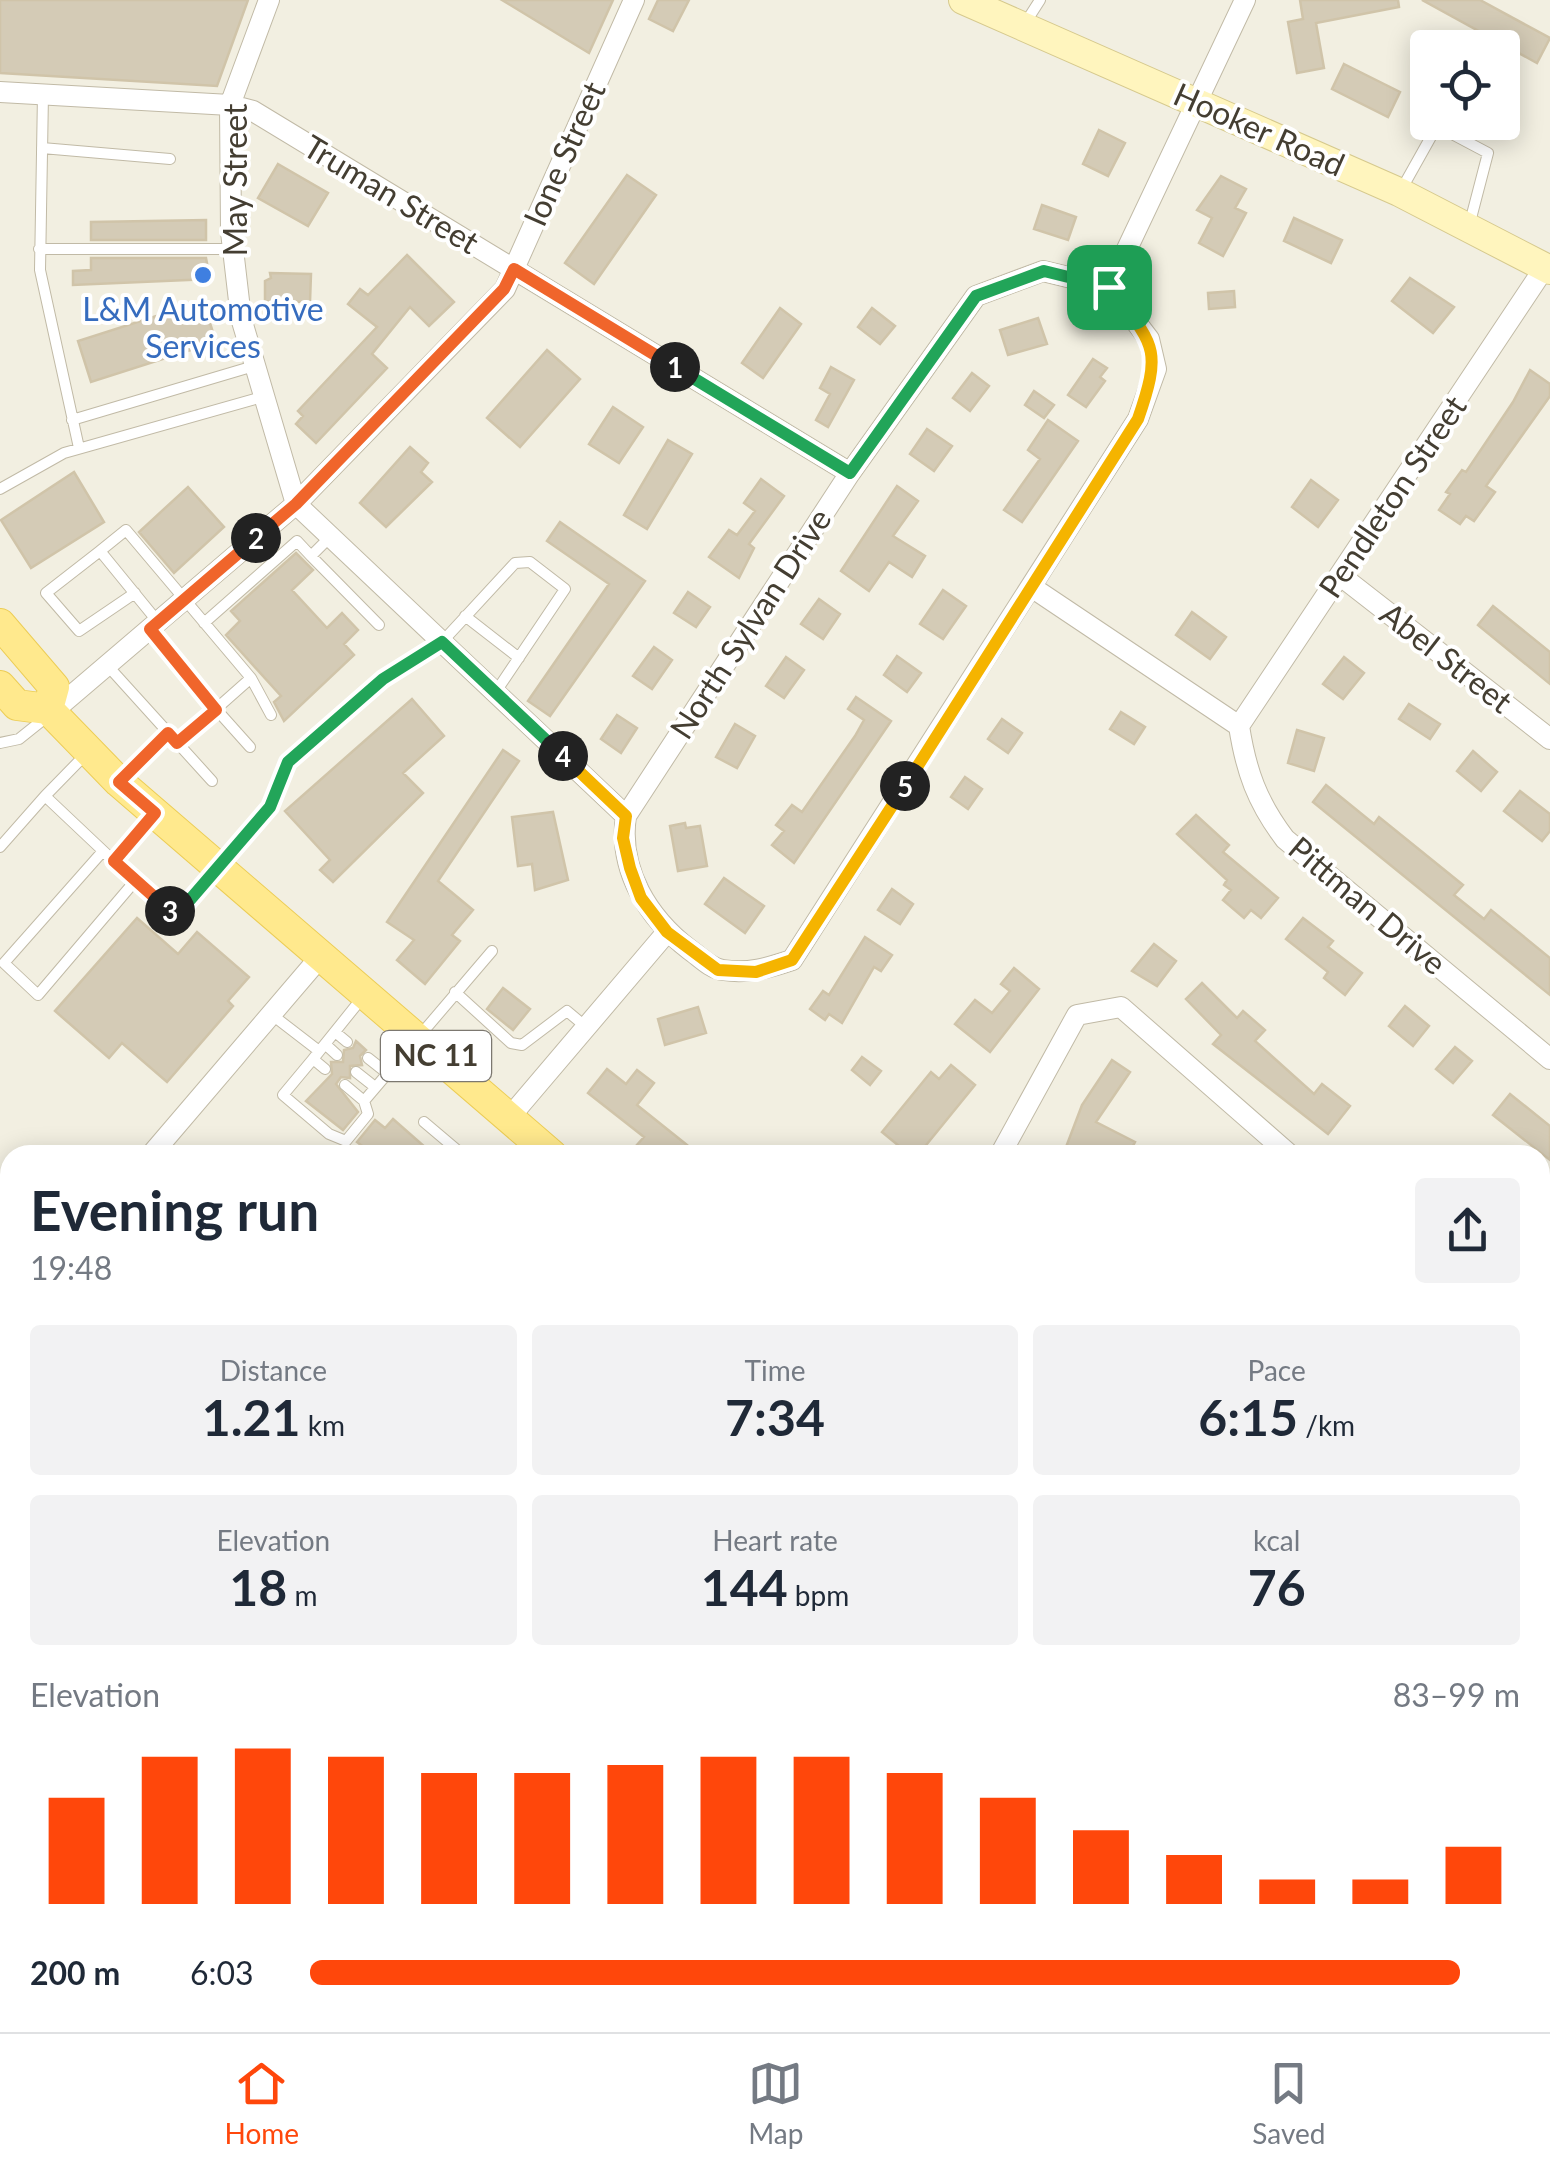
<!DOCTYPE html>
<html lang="en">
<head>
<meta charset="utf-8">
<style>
	:root { --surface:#fff; --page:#f2f2f3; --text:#1f2937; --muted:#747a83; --line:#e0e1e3; --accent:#ff470b }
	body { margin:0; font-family:Lato,sans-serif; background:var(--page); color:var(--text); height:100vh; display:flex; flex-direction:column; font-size:38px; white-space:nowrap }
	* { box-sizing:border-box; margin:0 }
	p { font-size:32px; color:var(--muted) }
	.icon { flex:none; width:55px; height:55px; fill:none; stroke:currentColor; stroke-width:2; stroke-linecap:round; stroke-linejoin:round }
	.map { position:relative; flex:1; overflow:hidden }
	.panel { position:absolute; left:0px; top:1145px; width:1550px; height:888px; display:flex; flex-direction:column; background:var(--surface); border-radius:30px 30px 0 0; box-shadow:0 5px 25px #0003 }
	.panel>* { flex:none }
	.controls { position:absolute; left:1410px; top:30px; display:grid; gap:20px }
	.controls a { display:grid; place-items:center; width:110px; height:110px; border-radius:10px; background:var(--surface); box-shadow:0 5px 25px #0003; font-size:50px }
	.pin { position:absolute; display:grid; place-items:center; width:85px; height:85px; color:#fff; margin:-42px; border-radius:20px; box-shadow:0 5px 15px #0006 }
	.km { position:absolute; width:50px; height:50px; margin:-25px; border-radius:50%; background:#222; color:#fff; font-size:28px; line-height:50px; text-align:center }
	.round { display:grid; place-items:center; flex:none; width:105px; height:105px; border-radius:10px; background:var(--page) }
	.overview { display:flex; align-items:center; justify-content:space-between; height:170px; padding:0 30px }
	h1 { font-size:55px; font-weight:700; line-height:75px }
	.figures { display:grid; grid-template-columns:repeat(3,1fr); gap:15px; height:170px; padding:10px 30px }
	.figures div { display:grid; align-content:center; border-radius:10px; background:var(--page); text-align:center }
	.figures b { font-size:50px; font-weight:700 }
	.figures small { font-size:28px; font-weight:400 }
	.figures p { font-size:28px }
	.chart { height:280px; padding:20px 30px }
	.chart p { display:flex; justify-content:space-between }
	.chart svg { width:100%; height:180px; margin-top:10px; stroke:var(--accent); stroke-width:6 }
	ul { padding:0 30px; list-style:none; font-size:32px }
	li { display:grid; grid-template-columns:160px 120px 1fr; align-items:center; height:75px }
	li i { height:25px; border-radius:12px; background:var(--accent) }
	.tabs { display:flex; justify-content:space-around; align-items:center; height:140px; border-top:2px solid var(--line); background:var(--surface); font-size:28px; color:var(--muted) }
	.tabs a { display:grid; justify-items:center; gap:5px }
	.tabs .current { color:var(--accent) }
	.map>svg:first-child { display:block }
	.building { fill:#d4cbb6; stroke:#d0c4a9; stroke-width:2.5 }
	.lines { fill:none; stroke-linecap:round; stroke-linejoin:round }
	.service-casing { stroke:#c1baa6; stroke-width:12 }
	.minor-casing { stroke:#c1baa6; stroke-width:22 }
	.secondary-casing { stroke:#d6c98d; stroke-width:30 }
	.primary-casing { stroke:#eccd56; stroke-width:32 }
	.service { stroke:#fff; stroke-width:10 }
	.minor { stroke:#fff; stroke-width:20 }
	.secondary { stroke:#fff5be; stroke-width:28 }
	.primary { stroke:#ffe98d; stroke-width:30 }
	.split-1-casing { stroke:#fff; stroke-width:20 }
	.split-2-casing { stroke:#fff; stroke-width:20 }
	.split-3-casing { stroke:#fff; stroke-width:20 }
	.split-4-casing { stroke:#fff; stroke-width:20 }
	.split-5-casing { stroke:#fff; stroke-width:20 }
	.split-6-casing { stroke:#fff; stroke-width:20 }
	.split-1 { stroke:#22a559; stroke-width:12 }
	.split-2 { stroke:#f0652b; stroke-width:12 }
	.split-3 { stroke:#f0652b; stroke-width:12 }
	.split-4 { stroke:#22a559; stroke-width:12 }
	.split-5 { stroke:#f5b400; stroke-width:12 }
	.split-6 { stroke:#f5b400; stroke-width:12 }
	.shop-dot { fill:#3f7fe0; stroke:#fff; stroke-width:4 }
	.labels { text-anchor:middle; stroke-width:8; stroke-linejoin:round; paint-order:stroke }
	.shield { fill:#fff; stroke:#7c7870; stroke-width:2.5 }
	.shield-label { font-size:30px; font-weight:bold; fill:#443e32 }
	.street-label { font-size:32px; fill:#443e32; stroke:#fff }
	.shop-label { font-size:32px; fill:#366cbe; stroke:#fff }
</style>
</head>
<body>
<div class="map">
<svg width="1550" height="2032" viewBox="0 0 1550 2032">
	<rect width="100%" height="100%" fill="#f2efe1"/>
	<path class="building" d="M0,0H248L217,86L0,73Z
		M502,0H613L589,53Z
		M658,0H689L673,31L649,19Z
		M1300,0H1398L1399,7L1316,23L1324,68L1297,73L1288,22L1303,19Z
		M1422,0H1480L1550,38L1537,63Z
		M1344,64L1400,92L1388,117L1332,89Z
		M1099,130L1125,143L1108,176L1083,164Z
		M278,164L328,193L308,226L258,198Z
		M627,175L656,195L594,284L565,263Z
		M1221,176L1246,189L1235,208L1246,213L1223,256L1199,243L1212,218L1197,210Z
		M1042,205L1076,217L1068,240L1034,229Z
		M1294,218L1342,240L1331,263L1284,241Z
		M206,220V240H91V222Z
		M407,255L454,302L429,326L410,307L372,354L387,368L316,443L296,424L303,416L298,411L377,327L348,304L360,289L368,295Z
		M91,258H206L210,279L73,285V271L91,270Z
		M270,273L311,274L310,302L265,301V281L271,278Z
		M1410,278L1454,307L1433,333L1392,301Z
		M1234,291L1235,307L1209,309L1208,293Z
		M203,301L216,342L91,382L78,341Z
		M780,308L801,324L763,378L742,363Z
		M872,308L895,326L880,344L858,327Z
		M1038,318L1047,344L1008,355L1000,330Z
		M547,350L580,379L520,447L487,418Z
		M1093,359L1107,368L1100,377L1105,381L1086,407L1068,395Z
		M831,367L854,380L828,427L816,420L830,394L820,388Z
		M1530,370L1550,384V396L1486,486L1495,492L1474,521L1466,516L1460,524L1439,510L1450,494L1446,492L1462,470L1466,472L1513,402Z
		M972,373L989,386L970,411L953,398Z
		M1034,391L1054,405L1044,418L1025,405Z
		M613,407L643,427L619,463L589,444Z
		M1048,420L1078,441L1022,522L1004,510L1040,459L1028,450Z
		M927,429L952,446L934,471L910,454Z
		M668,440L692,454L647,529L624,515Z
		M410,447L428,463L421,472L432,482L386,527L360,503Z
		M74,472L104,522L31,568L1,520Z
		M761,479L784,496L749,544L754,548L739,578L709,557L729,530L737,535L755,511L744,503Z
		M1311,480L1338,500L1318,527L1292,507Z
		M897,486L918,501L893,536L925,556L912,577L889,562L869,591L841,571Z
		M188,487L224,527L174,573L139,532Z
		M560,522L645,581L550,716L528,701L609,584L547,541Z
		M296,553L313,570L292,590L327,628L342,613L358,630L344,644L354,655L284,721L274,702L281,696L226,635L240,621L231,611Z
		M943,590L966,606L943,639L920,624Z
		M688,592L710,607L696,627L674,613Z
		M819,599L840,614L823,639L801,624Z
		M1493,606L1550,652V684L1478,625Z
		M1192,612L1226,637L1210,659L1176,635Z
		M654,647L672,660L652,689L633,676Z
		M897,656L921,673L907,692L884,675Z
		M786,657L804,670L784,698L766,686Z
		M1344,657L1364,673L1343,699L1323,684Z
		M856,697L891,721L794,863L772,845L784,831L776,825L792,805L802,812L855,736L864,720L848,709Z
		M412,699L444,736L403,773L423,793L333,882L320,870L330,860L285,811Z
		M1409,704L1440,724L1430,739L1399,719Z
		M1121,712L1145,727L1134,744L1110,729Z
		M617,715L637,728L621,753L601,739Z
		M1002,719L1022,733L1008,753L988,739Z
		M735,724L755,736L737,768L716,757Z
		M1297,730L1324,738L1314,771L1288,763Z
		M503,750L519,761L438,881L473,910L452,935L460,941L425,984L397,960L414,940L387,922Z
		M1473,751L1497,772L1481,791L1457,771Z
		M965,777L982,789L968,809L951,797Z
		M1326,785L1374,824L1379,817L1463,885L1454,895L1484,919L1491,910L1550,958V995L1313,802Z
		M1520,791L1550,814V831L1542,841L1504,811Z
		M553,812L568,880L535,890L532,864L518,866L512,817Z
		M1196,815L1229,845L1223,852L1278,898L1261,918L1251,910L1244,918L1223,900L1231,890L1224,885L1227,880L1177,834Z
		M685,823L686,828L700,826L707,866L678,871L670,826Z
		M724,878L764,906L745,933L705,904Z
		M892,889L913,904L900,924L878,910Z
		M137,918L178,954L197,932L249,977L228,1001L233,1006L167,1082L122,1043L109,1058L55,1011Z
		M1303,918L1333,941L1328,947L1362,973L1345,995L1324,978L1328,972L1286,939Z
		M865,937L892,955L881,971L874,967L842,1023L829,1014L825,1020L810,1009L823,991L829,995Z
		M1154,944L1176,961L1157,986L1132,971Z
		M1014,968L1039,989L990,1052L955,1024L975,1000L992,1013L1010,991L1001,984Z
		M1202,983L1237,1018L1243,1011L1265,1030L1255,1041L1314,1094L1322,1084L1350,1106L1328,1134L1213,1044L1221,1035L1186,999Z
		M503,988L530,1009L513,1030L487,1009Z
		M1405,1006L1429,1026L1413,1046L1389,1026Z
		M698,1007L706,1033L665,1045L658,1019Z
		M356,1041L366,1050L360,1056L362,1065L350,1066V1078L341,1077L336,1084L358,1112L343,1130L306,1101L332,1074L331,1062H343L344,1050L353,1048Z
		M1455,1047L1472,1061L1453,1083L1436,1069Z
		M862,1057L881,1071L870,1085L852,1070Z
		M1112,1060L1130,1072L1096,1122L1135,1142L1128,1155H1063L1082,1105Z
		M951,1065L975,1085L918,1155H910L882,1132L931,1072L939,1079Z
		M607,1069L626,1084L637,1070L654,1083L637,1105L687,1145L679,1155H645L635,1147L644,1137L588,1093Z
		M1510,1094L1550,1126V1160L1493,1115Z
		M393,1119L434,1155H374L357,1142L375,1120L385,1128Z"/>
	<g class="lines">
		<defs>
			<path id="service" d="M1024,25L1040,0
				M43,94L40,270L79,448
				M42,148L170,159
				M1400,192L1437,126L1488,153L1469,226
				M39,249H233
				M72,420L254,366
				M0,489L64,453L262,397
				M100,551L126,530L251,678L271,715
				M311,556L379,625
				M135,593L79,631L46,593L100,551L105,557L158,622
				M465,616L519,658
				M204,623L297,541L311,556L331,536
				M150,629L216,709L177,743
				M107,665L212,781
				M0,743L19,739L49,715
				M250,747L216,709L251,678
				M87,753L45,796L135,881
				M123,778L168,733
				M0,847L45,796
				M103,851L4,963L38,995L135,881L176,916L270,807L288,762L383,679L442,642L515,563L530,562L565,589L495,693
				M114,861L154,814
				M455,992L511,1043L522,1045L567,1011L586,1027
				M271,1014L319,1051
				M335,1032L347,1042
				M325,1044L337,1055
				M368,1058L387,1073
				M313,1059L283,1095L329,1134L346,1141L368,1114L364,1101
				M325,1069L313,1059L362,998
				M356,1072L375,1087
				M345,1085L364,1101L492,951
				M424,1122L463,1155
				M1327,2022L1337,2032
				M1224,2032L1232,2022"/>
			<path id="minor" d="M269,0L230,105L231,232L241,318L296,504L626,816
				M0,92L230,105L253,111L850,473
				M1043,271L1109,287L1149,339L1156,369L1138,419L792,960C768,968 748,974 723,970C711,969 700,957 690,950C648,918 618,870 626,816L850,473L976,296Z
				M1109,287L1245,0
				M1341,576L1550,739
				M1033,588L1239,726C1246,771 1257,802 1285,839L1550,1059
				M51,713L296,504L505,289L634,0
				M1239,726L1545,267
				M509,1118L667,932
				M151,1155L321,956
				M1000,1155L1077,1015L1121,1007L1290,1155
				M0,1211L10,1212
				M1540,1384L1550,1392
				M1540,1599L1550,1608"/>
			<path id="secondary" d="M963,0L1399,192L1550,270"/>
			<path id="primary" d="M0,624L54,687L48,709
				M0,686L17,705L48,709
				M48,709L119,782L552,1155
				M1540,1979L1550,1988
				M1530,2022L1540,2032"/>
		</defs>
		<use href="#service" class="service-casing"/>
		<use href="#minor" class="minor-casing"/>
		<use href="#secondary" class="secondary-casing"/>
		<use href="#primary" class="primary-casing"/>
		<use href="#service" class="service"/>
		<use href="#minor" class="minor"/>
		<use href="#secondary" class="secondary"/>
		<use href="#primary" class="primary"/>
	</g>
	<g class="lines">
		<defs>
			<path id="split-1" d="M675,367L850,473L976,296L1044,271L1109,287"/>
			<path id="split-2" d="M256,538L296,504L504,289L514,269L675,367"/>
			<path id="split-3" d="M170,911L114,861L155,813L119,782L168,733L177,743L216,710L150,629L256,538"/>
			<path id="split-4" d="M170,911L176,916L270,807L288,762L383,679L442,642L563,756"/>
			<path id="split-5" d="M563,756L626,816L623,838L630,868L641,898L667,932L718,970L756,972L792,960L905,786"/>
			<path id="split-6" d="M905,786L1138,419C1163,347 1154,345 1109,287"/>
		</defs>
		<use href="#split-1" class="split-1-casing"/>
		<use href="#split-2" class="split-2-casing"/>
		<use href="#split-3" class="split-3-casing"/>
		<use href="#split-4" class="split-4-casing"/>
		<use href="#split-5" class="split-5-casing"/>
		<use href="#split-6" class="split-6-casing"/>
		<use href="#split-1" class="split-1"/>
		<use href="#split-2" class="split-2"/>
		<use href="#split-3" class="split-3"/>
		<use href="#split-4" class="split-4"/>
		<use href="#split-5" class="split-5"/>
		<use href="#split-6" class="split-6"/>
	</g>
	<circle class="shop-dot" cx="203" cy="275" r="10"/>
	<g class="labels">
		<rect class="shield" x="381" y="1031" width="110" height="50" rx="8"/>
		<g class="shield-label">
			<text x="436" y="1066">NC 11</text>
		</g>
		<g class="street-label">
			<text transform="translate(1259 130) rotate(24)" y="11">Hooker Road</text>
			<text transform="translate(565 154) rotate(-66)" y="11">Ione Street</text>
			<text transform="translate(236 180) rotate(-90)" y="11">May Street</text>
			<text transform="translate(391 195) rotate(31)" y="11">Truman Street</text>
			<text transform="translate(1393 497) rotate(-56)" y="11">Pendleton Street</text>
			<text transform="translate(751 624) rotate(-57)" y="11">North Sylvan Drive</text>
			<text transform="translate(1446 658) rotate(38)" y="11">Abel Street</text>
			<text transform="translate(1367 906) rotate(40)" y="11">Pittman Drive</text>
		</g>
		<g class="shop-label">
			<text x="203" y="321">L&amp;M Automotive<tspan x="203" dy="37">Services</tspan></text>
		</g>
	</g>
</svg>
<div class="controls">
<a><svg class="icon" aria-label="locate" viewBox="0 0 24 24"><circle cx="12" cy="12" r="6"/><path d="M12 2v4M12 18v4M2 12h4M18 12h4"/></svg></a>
</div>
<div class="pin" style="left:1109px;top:287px;background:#1e9e55"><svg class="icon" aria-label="arrive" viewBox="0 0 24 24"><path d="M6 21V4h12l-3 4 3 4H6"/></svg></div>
<b class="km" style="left:675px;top:367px">1</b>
<b class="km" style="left:256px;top:538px">2</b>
<b class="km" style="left:170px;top:911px">3</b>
<b class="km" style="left:563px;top:756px">4</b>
<b class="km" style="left:905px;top:786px">5</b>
<section class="panel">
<div class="overview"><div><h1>Evening run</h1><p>19:48</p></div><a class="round"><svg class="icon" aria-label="share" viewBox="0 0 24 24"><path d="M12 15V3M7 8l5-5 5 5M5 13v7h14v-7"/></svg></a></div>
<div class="figures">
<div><p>Distance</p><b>1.21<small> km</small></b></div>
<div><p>Time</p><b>7:34</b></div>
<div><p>Pace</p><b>6:15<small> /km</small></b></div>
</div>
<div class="figures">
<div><p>Elevation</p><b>18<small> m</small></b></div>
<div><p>Heart rate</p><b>144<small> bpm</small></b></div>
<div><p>kcal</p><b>76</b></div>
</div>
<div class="chart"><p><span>Elevation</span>83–99 m</p>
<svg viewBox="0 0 160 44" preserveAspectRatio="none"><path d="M5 44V18M15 44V8M25 44V6M35 44V8M45 44V12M55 44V12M65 44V10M75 44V8M85 44V8M95 44V12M105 44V18M115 44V26M125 44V32M135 44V38M145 44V38M155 44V30"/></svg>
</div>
<ul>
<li><b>200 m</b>6:03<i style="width:95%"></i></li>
</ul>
</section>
</div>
<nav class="tabs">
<a class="current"><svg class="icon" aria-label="home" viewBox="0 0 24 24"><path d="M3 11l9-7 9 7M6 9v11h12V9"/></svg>Home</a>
<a><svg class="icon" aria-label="map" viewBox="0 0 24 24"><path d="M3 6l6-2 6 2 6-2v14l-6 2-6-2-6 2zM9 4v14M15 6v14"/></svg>Map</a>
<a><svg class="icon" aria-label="saved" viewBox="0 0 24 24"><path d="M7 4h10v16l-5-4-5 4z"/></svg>Saved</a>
</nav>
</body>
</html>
